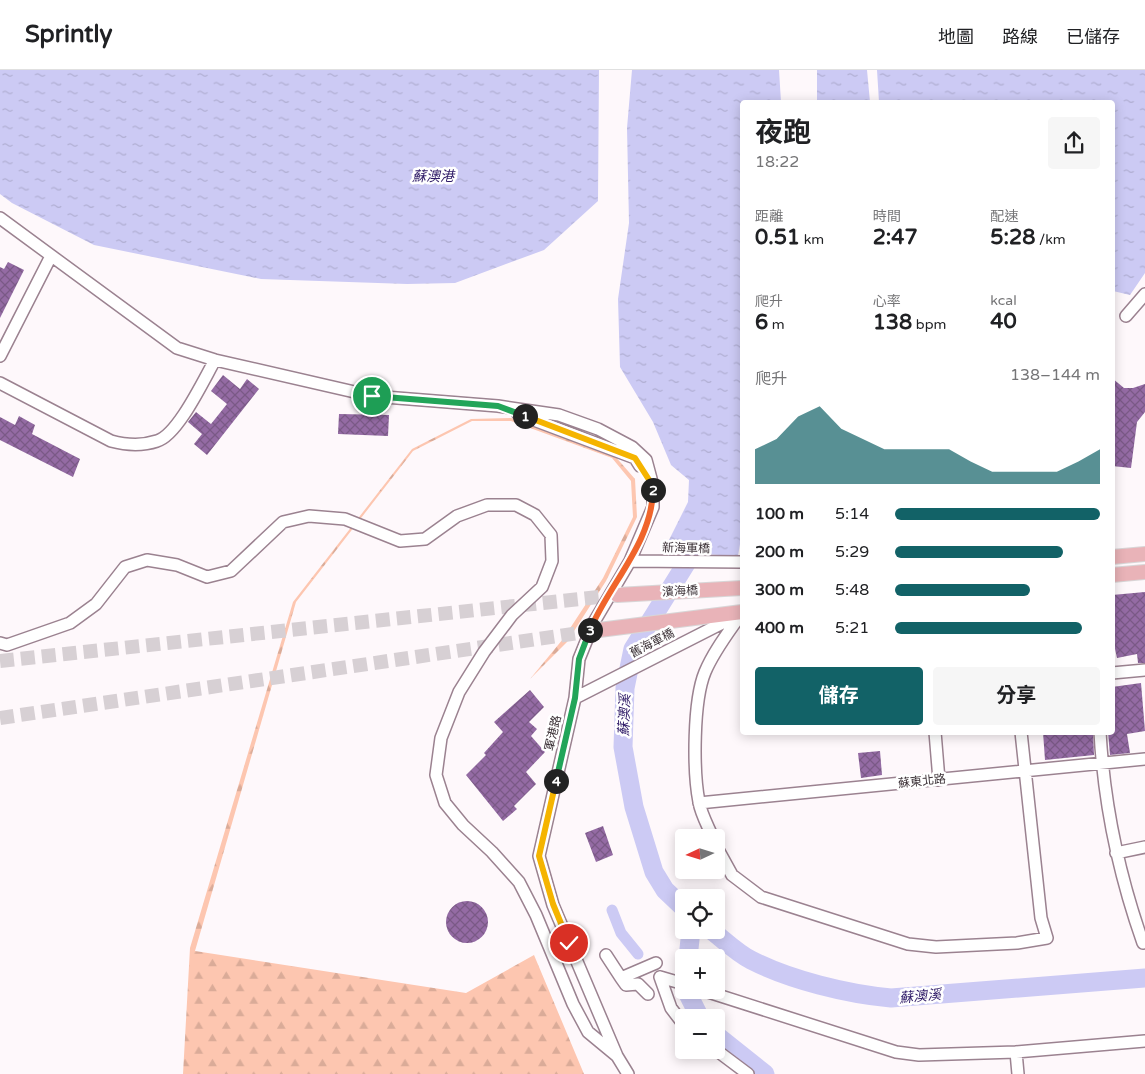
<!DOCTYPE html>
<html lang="zh-TW">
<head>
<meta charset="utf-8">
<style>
	:root { --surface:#fff; --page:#f6f6f6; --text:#202124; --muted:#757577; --line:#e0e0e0; --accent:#126267 }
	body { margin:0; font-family:"Varela Round","Noto Sans TC",sans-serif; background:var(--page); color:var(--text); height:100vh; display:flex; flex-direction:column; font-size:19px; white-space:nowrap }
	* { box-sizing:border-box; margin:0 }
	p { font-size:16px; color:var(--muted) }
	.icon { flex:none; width:28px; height:28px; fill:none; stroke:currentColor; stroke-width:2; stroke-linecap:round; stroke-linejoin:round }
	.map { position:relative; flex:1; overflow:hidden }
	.details { position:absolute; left:740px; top:30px; width:375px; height:635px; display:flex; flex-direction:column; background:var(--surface); border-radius:5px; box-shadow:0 2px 12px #0003 }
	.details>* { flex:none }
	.needle { width:32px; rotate:266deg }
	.tools { position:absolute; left:675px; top:759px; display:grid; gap:10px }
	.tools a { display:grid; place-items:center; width:50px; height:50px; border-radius:5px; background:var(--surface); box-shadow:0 2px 12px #0003; font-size:25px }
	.pin { position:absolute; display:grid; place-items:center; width:42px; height:42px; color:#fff; margin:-21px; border:2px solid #fff; border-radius:50%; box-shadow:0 1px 5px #0007 }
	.km { position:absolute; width:25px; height:25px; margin:-12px; border-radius:50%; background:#222; color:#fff; font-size:14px; line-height:25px; text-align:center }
	.round { display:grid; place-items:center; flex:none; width:52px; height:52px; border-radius:5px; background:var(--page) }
	.head { display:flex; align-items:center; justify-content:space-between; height:85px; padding:0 15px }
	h1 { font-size:28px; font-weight:700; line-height:38px }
	.metrics { display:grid; grid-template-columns:repeat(3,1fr); gap:8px; height:85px; padding:5px 15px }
	.metrics div { display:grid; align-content:center }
	.metrics b { font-size:21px; font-weight:700 }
	.metrics small { font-size:14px; font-weight:400 }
	.metrics p { font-size:14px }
	.chart { height:140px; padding:10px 15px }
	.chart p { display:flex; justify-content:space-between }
	.chart svg { width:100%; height:90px; margin-top:5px; fill:var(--accent); opacity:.7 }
	.button { display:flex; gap:10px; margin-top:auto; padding:10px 15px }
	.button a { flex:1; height:58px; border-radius:5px; background:var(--accent); color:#fff; font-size:20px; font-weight:700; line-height:58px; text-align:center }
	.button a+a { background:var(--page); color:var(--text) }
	ul { padding:0 15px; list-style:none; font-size:16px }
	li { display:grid; grid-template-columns:80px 60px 1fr; align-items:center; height:38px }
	li i { height:12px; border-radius:6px; background:var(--accent) }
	header { display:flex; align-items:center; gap:30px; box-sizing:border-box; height:70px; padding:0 25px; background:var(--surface); border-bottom:1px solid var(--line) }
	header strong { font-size:24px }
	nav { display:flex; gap:28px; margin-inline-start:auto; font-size:18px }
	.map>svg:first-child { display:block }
	.forest { fill:url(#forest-firs) }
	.water { fill:url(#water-ripples) }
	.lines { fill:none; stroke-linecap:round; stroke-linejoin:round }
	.canal { stroke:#cccaf4; stroke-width:11 }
	.river { stroke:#cccaf4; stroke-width:19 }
	.building { fill:url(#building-cross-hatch) }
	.major-tunnel { stroke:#d7d0d4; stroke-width:14; stroke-dasharray:14 7; stroke-linecap:butt }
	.minor-casing { stroke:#9b8290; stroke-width:14 }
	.major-casing { stroke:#d8d6d7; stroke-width:16 }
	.minor { stroke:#fff; stroke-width:11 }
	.major { stroke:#e9b3b8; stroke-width:14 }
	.split-1-casing { stroke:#fff; stroke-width:10 }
	.split-2-casing { stroke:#fff; stroke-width:10 }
	.split-3-casing { stroke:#fff; stroke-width:10 }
	.split-4-casing { stroke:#fff; stroke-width:10 }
	.split-5-casing { stroke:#fff; stroke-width:10 }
	.split-1 { stroke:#22a559; stroke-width:6 }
	.split-2 { stroke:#f5b400; stroke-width:6 }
	.split-3 { stroke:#f0652b; stroke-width:6 }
	.split-4 { stroke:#22a559; stroke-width:6 }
	.split-5 { stroke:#f5b400; stroke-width:6 }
	.labels { text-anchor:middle; stroke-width:5; stroke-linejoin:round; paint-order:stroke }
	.street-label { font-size:12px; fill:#3c3237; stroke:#fff }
	.water-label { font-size:14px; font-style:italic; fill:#2d1966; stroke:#fff }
</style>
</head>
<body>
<header>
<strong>Sprintly</strong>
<nav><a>地圖</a><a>路線</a><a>已儲存</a></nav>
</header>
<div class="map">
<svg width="1145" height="1004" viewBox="0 0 1145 1004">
	<defs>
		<pattern id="forest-firs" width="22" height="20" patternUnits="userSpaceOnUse" patternTransform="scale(1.25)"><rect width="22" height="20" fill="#fdc6b0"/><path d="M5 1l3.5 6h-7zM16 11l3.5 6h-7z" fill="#daab98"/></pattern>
		<pattern id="water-ripples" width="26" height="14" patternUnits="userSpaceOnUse" patternTransform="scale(1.25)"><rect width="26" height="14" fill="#cccaf4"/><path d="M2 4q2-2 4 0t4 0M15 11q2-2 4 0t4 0" fill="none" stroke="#b0aed2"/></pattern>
		<pattern id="building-cross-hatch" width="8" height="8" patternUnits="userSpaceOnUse" patternTransform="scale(1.25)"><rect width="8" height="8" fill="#946ba4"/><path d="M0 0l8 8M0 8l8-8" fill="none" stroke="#7a5986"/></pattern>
	</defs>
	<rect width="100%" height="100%" fill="#fef8fb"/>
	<path class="forest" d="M511,348L614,385L635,409L637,447L606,511L567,572L530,609L563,569L603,508L633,447L631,411L612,388L511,351H472L413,381L296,532L195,881L466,923L534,885L584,1004H183L190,878L293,532L412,379L471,349Z"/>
	<path class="water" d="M0,0H599L598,131L544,180L455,213L407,214L261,209L94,175L12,133L0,124Z
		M632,0H779L781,32H742V462L738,486L663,482L688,432L689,410L671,395L653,352L620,297L618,229L629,153L627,58Z
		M817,0H867L870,32H817Z
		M877,0H1145V203L1130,225L1113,221L1112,32H879Z"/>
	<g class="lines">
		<path class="canal" d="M612,840L621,863L638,884"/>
		<path class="river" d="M684,838L665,820L654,802L634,737L623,677L625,618L633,579L692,484
			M711,860C724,870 737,883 751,890C790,910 847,924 891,928L1145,908
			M688,888L691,860
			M686,920L700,948
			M716,965L765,1004"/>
	</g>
	<path class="building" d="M8,192L24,200L0,248V197L4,199Z
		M223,305L240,319L247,309L259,319L207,385L194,374L202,364L188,352L196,342L211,354L227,334L211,321Z
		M1112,308L1124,318H1133L1145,314V342L1137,352L1131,398L1112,396Z
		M339,344L389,345L388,366L338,364Z
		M19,346L35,355L32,364L80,389L73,407L0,370V347L15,355Z
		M1145,522V593H1138L1137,584L1117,588L1112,565V525Z
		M1141,613L1145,661L1127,664L1130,683L1110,685L1108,662H1112V617Z
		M530,620L544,637L529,652L537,659L531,666L545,682L526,702L536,714L514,736L517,739L503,751L466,705L486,685L484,683L503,662L494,652Z
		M1043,662H1093L1094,685L1045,690Z
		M880,681L882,705L861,708L858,683Z
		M603,756L613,785L596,792L585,763Z
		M446 852a21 21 0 1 1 42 0a21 21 0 1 1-42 0Z"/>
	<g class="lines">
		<path class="major-tunnel" d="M0,591L617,525
			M0,648L599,560"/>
		<defs>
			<path id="minor" d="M0,148L177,278L215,290L372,326L498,336L559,345L598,359L632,377L646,390L653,416V437L630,491L594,552L579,589L575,628L539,786L553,835L617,986L628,1004
				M1126,246L1145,224
				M0,286L51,186
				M0,313L111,371C126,375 142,376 157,371C178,365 204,309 215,290
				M518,344L635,388L640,396
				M630,491L742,492
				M0,573L7,575L70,553L96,534L125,497L147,490L177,495L207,507L231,501L283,452L309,446L345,449L400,471L425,469L457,446L487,435H516L535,445L551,465L552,491L542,517L512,545L484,582L459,622L441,668L436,705L445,733L463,755L492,782L519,812L536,845L573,934L588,962L617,986
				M1112,603L1145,600
				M575,628L740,544
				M935,662L939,710
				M1100,662C1104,734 1119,805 1143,873
				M699,733L1145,689
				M713,768C708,756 701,744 699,732C693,701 693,631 705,602C713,583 725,567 737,550H742
				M716,776L732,805L761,827L908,874L936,877L1017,873L1047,868L1041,848L1021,662
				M1116,783L1145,777
				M606,885L621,908L656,893
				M660,907L671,938L684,955
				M660,907L684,914
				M621,908L626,915L638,914L648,924
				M702,920L896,982L919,985L1016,982L1145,971
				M716,980L748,1004
				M1016,982L1018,1004"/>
			<path id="major" d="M1112,487L1145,484
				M1112,505L1145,502
				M617,525L742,518
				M599,560L742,542"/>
		</defs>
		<use href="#minor" class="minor-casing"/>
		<use href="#major" class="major-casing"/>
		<use href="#minor" class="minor"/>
		<use href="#major" class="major"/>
	</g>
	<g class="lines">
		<defs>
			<path id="split-1" d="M372,326L498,336L525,346"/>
			<path id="split-2" d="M525,346L635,388L653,416V420"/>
			<path id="split-3" d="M590,560C609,514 652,473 653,420"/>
			<path id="split-4" d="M556,711L575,628L579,589L590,560"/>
			<path id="split-5" d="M556,711L539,786L553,834L569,873"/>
		</defs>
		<use href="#split-1" class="split-1-casing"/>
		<use href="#split-2" class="split-2-casing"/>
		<use href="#split-3" class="split-3-casing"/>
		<use href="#split-4" class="split-4-casing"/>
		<use href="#split-5" class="split-5-casing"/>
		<use href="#split-1" class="split-1"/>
		<use href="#split-2" class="split-2"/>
		<use href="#split-3" class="split-3"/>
		<use href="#split-4" class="split-4"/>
		<use href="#split-5" class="split-5"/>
	</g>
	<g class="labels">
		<g class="street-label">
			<text transform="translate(686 478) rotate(1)" y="4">新海軍橋</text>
			<text transform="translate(680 521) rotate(-3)" y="4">濱海橋</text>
			<text transform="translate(652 573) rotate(-27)" y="4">舊海軍橋</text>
			<text transform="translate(553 663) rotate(-77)" y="4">軍港路</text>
			<text transform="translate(922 711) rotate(-6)" y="4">蘇東北路</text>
		</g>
		<g class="water-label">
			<text x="433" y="111">蘇澳港</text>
			<text transform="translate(624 645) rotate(-88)" y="5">蘇澳溪</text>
			<text transform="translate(920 926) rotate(-5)" y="5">蘇澳溪</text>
		</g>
	</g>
</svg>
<div class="tools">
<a><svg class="needle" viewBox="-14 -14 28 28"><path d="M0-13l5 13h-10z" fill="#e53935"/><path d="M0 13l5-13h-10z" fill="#757577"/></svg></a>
<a><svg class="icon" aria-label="locate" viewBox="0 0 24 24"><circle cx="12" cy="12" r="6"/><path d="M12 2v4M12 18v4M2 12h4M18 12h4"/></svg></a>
<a>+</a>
<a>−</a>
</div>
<div class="pin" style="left:372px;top:326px;background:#1e9e55"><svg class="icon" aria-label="arrive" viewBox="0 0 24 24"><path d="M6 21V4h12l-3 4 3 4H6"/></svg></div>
<div class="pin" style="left:569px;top:873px;background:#d93025"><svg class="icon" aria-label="check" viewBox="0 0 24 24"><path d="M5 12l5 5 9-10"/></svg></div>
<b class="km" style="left:525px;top:346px">1</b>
<b class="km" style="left:653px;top:420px">2</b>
<b class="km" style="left:590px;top:560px">3</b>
<b class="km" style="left:556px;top:711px">4</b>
<section class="details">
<div class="head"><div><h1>夜跑</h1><p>18:22</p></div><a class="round"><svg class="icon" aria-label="share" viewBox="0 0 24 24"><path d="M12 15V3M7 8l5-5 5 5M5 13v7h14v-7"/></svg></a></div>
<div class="metrics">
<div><p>距離</p><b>0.51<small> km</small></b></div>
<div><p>時間</p><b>2:47</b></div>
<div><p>配速</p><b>5:28<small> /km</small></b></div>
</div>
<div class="metrics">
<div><p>爬升</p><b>6<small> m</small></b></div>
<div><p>心率</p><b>138<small> bpm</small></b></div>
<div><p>kcal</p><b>40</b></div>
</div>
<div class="chart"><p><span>爬升</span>138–144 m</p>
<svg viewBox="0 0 160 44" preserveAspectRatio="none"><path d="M0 44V27L10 22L20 11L30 6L40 17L50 22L60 27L70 27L80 27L90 27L100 33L110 38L120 38L130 38L140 38L150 33L160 27V44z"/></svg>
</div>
<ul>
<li><b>100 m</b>5:14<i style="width:100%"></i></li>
<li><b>200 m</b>5:29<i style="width:82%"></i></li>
<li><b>300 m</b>5:48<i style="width:66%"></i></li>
<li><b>400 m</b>5:21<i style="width:91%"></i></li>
</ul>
<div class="button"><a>儲存</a><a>分享</a></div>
</section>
</div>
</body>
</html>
